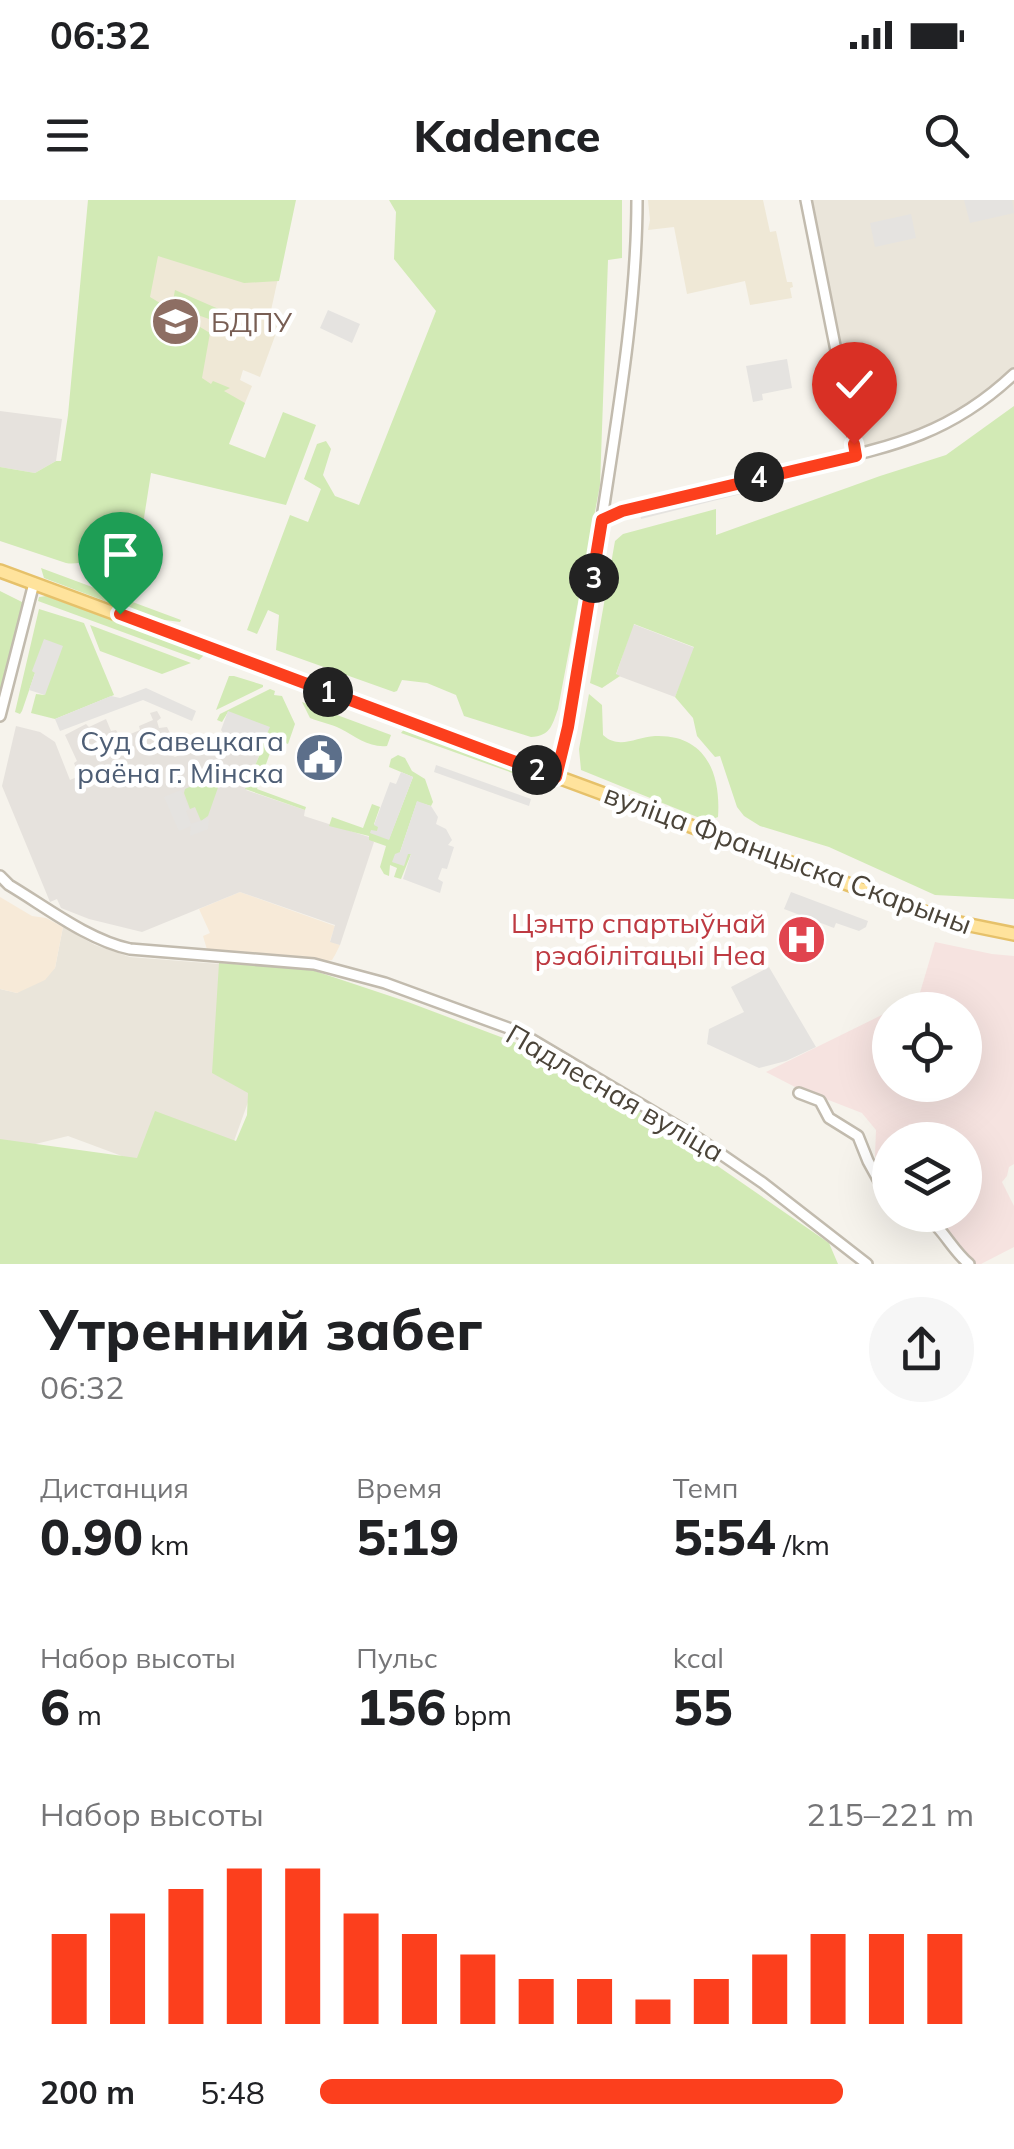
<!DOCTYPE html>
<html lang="ru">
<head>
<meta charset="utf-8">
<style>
	:root { --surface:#fff; --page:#f6f6f6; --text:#202124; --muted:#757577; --accent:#fc3f1d }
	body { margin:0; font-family:Mulish,sans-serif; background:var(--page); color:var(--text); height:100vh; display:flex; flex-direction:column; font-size:38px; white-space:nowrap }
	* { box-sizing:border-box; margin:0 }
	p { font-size:32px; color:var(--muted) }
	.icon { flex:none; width:55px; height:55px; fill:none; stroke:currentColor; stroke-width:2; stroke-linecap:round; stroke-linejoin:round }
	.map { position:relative; height:1064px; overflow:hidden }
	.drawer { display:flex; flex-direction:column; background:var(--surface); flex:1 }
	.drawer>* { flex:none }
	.controls { position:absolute; left:872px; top:792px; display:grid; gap:20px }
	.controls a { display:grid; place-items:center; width:110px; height:110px; border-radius:50%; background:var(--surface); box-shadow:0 10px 40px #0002; font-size:50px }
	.pin { position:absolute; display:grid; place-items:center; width:85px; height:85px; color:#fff; margin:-102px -42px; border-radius:50% 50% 50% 0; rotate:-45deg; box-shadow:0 0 10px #0007 }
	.pin .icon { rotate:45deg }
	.km { position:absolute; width:50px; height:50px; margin:-25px; border-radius:50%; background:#222; color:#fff; font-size:28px; line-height:50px; text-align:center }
	.round { display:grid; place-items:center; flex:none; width:105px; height:105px; border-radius:52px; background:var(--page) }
	.headline { display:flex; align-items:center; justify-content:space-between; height:170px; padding:0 40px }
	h1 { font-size:55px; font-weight:800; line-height:75px }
	.metrics { display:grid; grid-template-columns:repeat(3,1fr); gap:15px; height:170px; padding:10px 40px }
	.metrics div { display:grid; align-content:center }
	.metrics b { font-size:50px; font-weight:800 }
	.metrics small { font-size:28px; font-weight:400 }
	.metrics p { font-size:28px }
	.chart { height:280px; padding:20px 40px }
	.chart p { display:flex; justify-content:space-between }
	.chart svg { width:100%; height:180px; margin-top:10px; stroke:var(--accent); stroke-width:6 }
	ul { padding:0 40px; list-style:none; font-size:32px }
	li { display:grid; grid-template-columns:160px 120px 1fr; align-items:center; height:75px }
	li i { height:25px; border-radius:12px; background:var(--accent) }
	.status { display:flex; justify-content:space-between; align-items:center; height:70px; padding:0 50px; background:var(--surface); direction:ltr }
	.status svg { height:28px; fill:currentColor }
	header { display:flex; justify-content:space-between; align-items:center; height:130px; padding:0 40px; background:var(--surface); font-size:45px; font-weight:800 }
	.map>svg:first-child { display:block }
	.residential { fill:#eae5da }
	.commercial { fill:#f7ead8 }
	.industrial { fill:#e6e2dd }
	.education { fill:#efe8d6 }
	.medical { fill:#f6e3e0 }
	.green { fill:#d2eab5 }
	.parking { fill:#e5e3e0 }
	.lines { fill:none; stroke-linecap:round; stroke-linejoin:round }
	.minor-casing { stroke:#c2bbae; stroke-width:14 }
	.major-casing { stroke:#e6c16a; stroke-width:16 }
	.minor { stroke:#fff; stroke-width:9 }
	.major { stroke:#ffe39c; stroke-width:11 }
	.route-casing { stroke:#fff; stroke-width:20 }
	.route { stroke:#fc3f1d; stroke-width:12 }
	.labels { text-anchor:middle; stroke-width:9; stroke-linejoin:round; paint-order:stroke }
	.education-label { font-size:28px; fill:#785e54; stroke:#fff; text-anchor:start }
	.service-label { font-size:28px; fill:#4e5e75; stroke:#fff; text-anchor:end }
	.street-label { font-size:28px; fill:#4b4439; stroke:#fff }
	.health-label { font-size:28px; fill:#be3a42; stroke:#fff; text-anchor:end }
</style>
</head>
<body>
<div class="status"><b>06:32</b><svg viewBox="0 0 49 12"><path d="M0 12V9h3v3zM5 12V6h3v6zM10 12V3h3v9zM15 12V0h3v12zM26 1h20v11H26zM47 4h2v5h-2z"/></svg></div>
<header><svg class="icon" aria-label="menu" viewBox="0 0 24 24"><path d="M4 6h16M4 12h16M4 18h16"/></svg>Kadence<svg class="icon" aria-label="search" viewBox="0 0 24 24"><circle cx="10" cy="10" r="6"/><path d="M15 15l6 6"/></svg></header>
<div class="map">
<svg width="1014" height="1064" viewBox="0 0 1014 1064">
	<rect width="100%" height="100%" fill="#f6f3ec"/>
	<path class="residential" d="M810,0H1014V167L987,191L943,220L895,239L867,248L859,247Z
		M63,727L95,745L130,757L232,765L256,880L216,991L68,936L7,951L0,949V789L17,793L55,768Z"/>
	<path class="commercial" d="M240,692L335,726L330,741L340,745L335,755L332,760L327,761L208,753L203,736L210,733L199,709Z
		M0,697L32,716L46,718L63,727L55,768L45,780L17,793L0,789Z"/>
	<path class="industrial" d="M0,211L62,219L56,261L35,273L0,267Z
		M633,424L695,448L675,497L616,475Z
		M157,511L161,518L157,521L159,528L167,527L170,533L163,536L171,555L175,557L194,549L192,542L198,537L201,545L212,542L210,536L214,534L225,539L228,544L243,546L260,553L246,590L305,610L304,616L369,637L374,642L340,745L330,742L335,725L240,692L142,732L89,719L61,708L57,699L50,702L2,586L16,526L40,532L55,542L70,580L79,576L74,563L77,561L65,535L86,524L89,527L106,519L111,531L116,530L121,538L140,530L139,526L153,520L150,513Z"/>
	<path class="education" d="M88,0H256L293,9L270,115L279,125L260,177L243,170L240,180L252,186L228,244Z
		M648,0H763L770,32L776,31L787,82H792L793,87L790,88L792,98L750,105L745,81L687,94L674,27L648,30L650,20Z"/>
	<path class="medical" d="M935,742L992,754L1014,756V964L1009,967L1007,976L1002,982L1014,1006V1047L981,1064H972L965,1059L935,1015H965V940H890V985L875,956L876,930L862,913L795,887L766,872L890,811V885H965V810H892L919,796Z"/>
	<path class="green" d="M88,0H296L279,81L244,83L158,56L150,97L210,133L202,178L211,184L213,181L230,188L224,191L245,203L229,244L265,258L283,212L316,225L286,305L151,273L136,369C108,375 114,366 93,362C84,361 75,365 66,363L0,341V267L35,273L56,261H61L68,215Z
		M389,0H622V58L608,60L600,285L558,509C552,526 550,536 531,537L464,516L456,495L427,483L402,480L397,491L394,492L276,450L279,415L268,410L257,434L247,430L290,315L308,322L321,289L304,279L317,244L326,241L331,249L323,275L335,296L359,305L436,111L394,59L396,12Z
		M175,90L221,110L227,119L216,126L209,119L172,106Z
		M1014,206V699L935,695L829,647L760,626L744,616L737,607L720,556L715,557L697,536L693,518L675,497L694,447L634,424L616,474L620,476L602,488L590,483L615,341L623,334L716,309V335L880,276L946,255Z
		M41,368L181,420L180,422L150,418L44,378Z
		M0,391L24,403L0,497Z
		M46,396L205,454L199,460L38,401L39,397Z
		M39,409L84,423L114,495L55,519L31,513L36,494L44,495L35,473L22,511L20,514L15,512Z
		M90,425L191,463L162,474L100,451Z
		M229,476H234L263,485V487L216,510Z
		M270,489L275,491L274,495L282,496L295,524L288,544L278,540L274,542L257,589L306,607L305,610L245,589L260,554L243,546L244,542L228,512L222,522L217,520L220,514Z
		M589,494L602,505L603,535C619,550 636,537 655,536C706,534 721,574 718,617L707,621L581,570L579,549Z
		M302,502L391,535L387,546C370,548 356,537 341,529C332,524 320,522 310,518Z
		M405,528L531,574L532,580L401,533Z
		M398,555L405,558L412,571L425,579L433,602L431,606L417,602L400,652L411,654L401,679L394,677L397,668L390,665L389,676L384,674L380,667L386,646L369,640V636L329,626L332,617L363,628L372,604L380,607L374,624L379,627L377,632L389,639L413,577L389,567L391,559Z
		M217,575H220L221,579L208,616L201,621L195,607L190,609L184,593L185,589Z
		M219,763L309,769L408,802L567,862L829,1043L838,1064H0V939L137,958L155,911L236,941L247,915L248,893L212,873Z"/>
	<path class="parking" d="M964,0H1012L1014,13L970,23Z
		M911,14L916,38L875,47L870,23Z
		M328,110L360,124L352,143L320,128Z
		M787,159L792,188L762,194L763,200L753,202L746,166Z
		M783,277L785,283L641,319L640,313Z
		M44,439L63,446L45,495L29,490L35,473L32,471Z
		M146,488L196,511L192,521L143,500L60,531L55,519L111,496L120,498Z
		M228,511L270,527L260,549L245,542L243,545L228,539L221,530Z
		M436,565L531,599L529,606L434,572Z
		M401,572L413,577L389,640L370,633L371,630L377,631L378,627L374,625L390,582L396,584Z
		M181,590L189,609L186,611L191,624L209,618L208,629L190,636L191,626L179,631L164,597Z
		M417,601L431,606L438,617L436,624L446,629L452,640L448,645L454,647L447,669L442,668L438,679L443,682L440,693L403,679L411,654H408L404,666L392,662L395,654L400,652Z
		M791,692L868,721L866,727L859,731L836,723L834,728L784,709Z
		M769,767L816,847L786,861L759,868L707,844L709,829L744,812L731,787Z"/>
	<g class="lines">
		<defs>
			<path id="minor" d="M806,0L857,256
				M602,320L622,311C676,298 731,284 785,271C876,249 942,242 1014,174
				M0,516L34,383
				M556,577C577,487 590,396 604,305C619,207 637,99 637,0
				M0,676L9,685C46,707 88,740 130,749L314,764L385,783L511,829L531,839L699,939L763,983L867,1064
				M799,893L820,901L829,918L858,936L868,961L884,990L890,994
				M923,1015C942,1026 951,1049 969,1064"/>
			<path id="major" d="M0,371L918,710L955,722L1014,734"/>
		</defs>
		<use href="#minor" class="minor-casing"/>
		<use href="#major" class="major-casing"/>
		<use href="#minor" class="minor"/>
		<use href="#major" class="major"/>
	</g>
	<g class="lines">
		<defs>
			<path id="route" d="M120,414L556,577L568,527L602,320L622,311L856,256L854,244"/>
		</defs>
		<use href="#route" class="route-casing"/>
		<use href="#route" class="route"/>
	</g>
	<defs>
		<symbol id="university-disc" viewBox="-11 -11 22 22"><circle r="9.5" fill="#8d6e63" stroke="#fff"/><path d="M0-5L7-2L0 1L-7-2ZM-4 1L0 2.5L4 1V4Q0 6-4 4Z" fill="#fff"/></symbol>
		<symbol id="civic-disc" viewBox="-11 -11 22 22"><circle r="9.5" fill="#5c6f8a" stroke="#fff"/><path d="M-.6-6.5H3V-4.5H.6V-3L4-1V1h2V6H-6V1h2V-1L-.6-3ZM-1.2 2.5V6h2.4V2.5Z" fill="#fff"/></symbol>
		<symbol id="hospital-disc" viewBox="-11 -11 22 22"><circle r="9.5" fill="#e0444e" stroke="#fff"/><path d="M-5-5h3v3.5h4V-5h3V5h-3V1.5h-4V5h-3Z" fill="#fff"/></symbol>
	</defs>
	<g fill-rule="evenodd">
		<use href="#university-disc" x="148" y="94" width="55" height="55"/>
		<use href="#civic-disc" x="292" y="530" width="55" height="55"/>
		<use href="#hospital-disc" x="774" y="712" width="55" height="55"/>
	</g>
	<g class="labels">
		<g class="education-label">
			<text x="211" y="132">БДПУ</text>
		</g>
		<g class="service-label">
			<text x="284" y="551">Суд Савецкага<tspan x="284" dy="32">раёна г. Мінска</tspan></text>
		</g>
		<g class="street-label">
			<text transform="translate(788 659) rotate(20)" y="10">вуліца Францыска Скарыны</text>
			<text transform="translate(615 893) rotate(30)" y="10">Падлесная вуліца</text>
		</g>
		<g class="health-label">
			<text x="766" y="733">Цэнтр спартыўнай<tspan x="766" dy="32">рэабілітацыі Неа</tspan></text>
		</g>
	</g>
</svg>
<div class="controls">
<a><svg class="icon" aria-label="locate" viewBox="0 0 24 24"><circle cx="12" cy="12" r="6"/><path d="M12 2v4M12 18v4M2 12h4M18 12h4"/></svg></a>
<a><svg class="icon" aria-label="layers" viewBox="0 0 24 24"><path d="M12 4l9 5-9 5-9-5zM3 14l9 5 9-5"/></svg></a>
</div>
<div class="pin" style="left:120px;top:414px;background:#1e9e55"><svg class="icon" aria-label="arrive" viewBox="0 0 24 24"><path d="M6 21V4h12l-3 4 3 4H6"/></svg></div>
<div class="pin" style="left:854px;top:244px;background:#d93025"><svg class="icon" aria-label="check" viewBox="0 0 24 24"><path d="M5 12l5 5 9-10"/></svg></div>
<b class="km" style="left:328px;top:492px">1</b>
<b class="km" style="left:537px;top:570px">2</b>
<b class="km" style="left:594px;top:378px">3</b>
<b class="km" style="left:759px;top:277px">4</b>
</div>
<section class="drawer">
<div class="headline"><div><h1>Утренний забег</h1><p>06:32</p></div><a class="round"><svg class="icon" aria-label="share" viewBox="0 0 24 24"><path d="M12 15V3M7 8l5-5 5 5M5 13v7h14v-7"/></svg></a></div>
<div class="metrics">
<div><p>Дистанция</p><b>0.90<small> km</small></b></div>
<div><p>Время</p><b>5:19</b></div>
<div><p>Темп</p><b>5:54<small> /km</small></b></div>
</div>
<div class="metrics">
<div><p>Набор высоты</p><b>6<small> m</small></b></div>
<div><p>Пульс</p><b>156<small> bpm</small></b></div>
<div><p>kcal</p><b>55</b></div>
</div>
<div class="chart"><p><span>Набор высоты</span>215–221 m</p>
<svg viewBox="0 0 160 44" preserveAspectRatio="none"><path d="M5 44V22M15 44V17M25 44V11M35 44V6M45 44V6M55 44V17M65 44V22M75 44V27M85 44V33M95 44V33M105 44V38M115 44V33M125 44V27M135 44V22M145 44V22M155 44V22"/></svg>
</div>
<ul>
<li><b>200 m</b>5:48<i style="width:80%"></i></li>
</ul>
</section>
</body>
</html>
